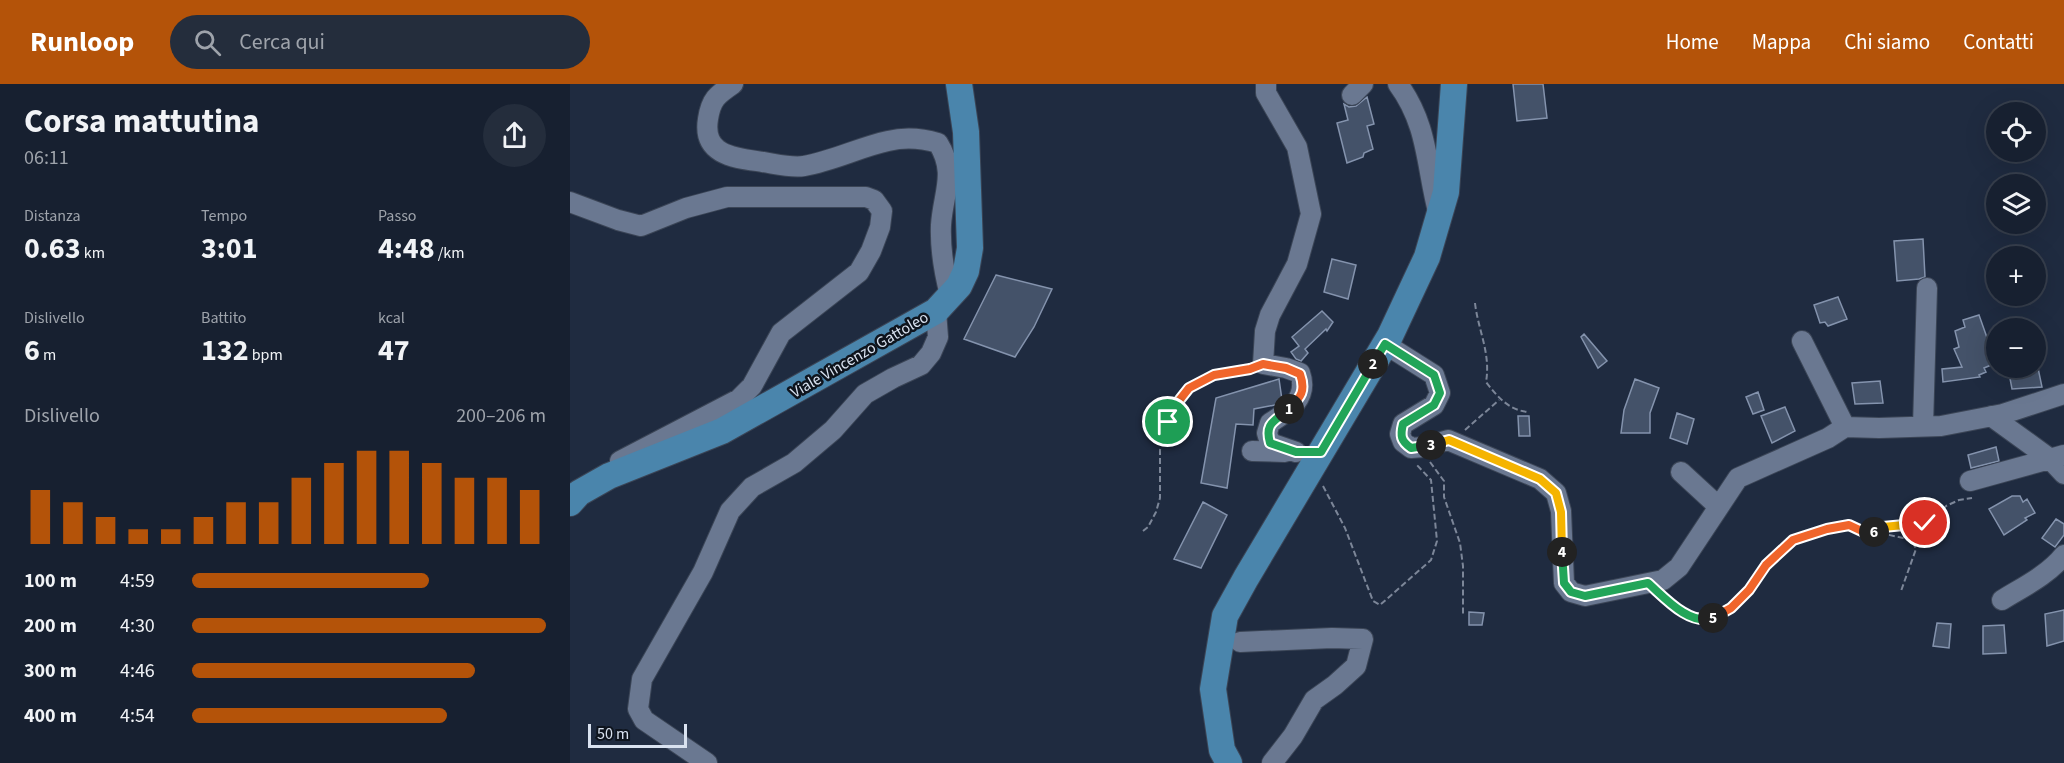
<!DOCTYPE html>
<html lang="it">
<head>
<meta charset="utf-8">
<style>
	:root { --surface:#172030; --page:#242d3c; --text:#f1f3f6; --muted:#9ea3ab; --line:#363e4c; --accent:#b45309 }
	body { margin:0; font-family:"Source Sans 3",sans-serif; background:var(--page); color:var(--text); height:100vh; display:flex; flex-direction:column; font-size:22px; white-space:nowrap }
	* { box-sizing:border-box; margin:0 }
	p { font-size:20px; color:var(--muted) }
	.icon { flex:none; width:33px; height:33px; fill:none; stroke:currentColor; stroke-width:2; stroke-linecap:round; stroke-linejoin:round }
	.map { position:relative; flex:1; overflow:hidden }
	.panel { display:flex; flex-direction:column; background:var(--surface); width:570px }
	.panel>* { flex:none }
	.fabs { position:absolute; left:1416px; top:18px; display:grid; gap:12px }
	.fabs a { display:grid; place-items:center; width:60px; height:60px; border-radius:50%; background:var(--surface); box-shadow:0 6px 24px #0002,0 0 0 2px var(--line); font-size:30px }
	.scale { position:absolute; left:18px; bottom:15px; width:99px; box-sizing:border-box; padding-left:6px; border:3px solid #d9e2f0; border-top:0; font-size:16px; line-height:21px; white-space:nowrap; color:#d9e2f0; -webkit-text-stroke:4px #0e141d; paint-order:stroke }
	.pin { position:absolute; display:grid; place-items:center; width:51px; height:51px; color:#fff; margin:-26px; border:3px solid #fff; border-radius:50%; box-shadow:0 2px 6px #0007 }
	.km { position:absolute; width:30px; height:30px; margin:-15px; border-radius:50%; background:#222; color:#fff; font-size:16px; line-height:30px; text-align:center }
	.round { display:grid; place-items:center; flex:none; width:63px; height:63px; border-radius:32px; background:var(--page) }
	.summary { display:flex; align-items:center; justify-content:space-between; height:102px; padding:0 24px }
	h1 { font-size:33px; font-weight:700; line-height:45px }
	.stats { display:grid; grid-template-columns:repeat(3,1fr); gap:9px; height:102px; padding:6px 24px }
	.stats div { display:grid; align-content:center }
	.stats b { font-size:30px; font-weight:700 }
	.stats small { font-size:16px; font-weight:400 }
	.stats p { font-size:16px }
	.chart { height:168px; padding:12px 24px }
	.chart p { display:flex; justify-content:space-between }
	.chart svg { width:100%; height:108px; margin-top:6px; stroke:var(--accent); stroke-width:6 }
	ul { padding:0 24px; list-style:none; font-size:20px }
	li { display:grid; grid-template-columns:96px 72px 1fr; align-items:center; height:45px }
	li i { height:15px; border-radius:8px; background:var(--accent) }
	header { display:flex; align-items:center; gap:36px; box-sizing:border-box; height:84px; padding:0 30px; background:var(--accent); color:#fff }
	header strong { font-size:28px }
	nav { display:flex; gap:33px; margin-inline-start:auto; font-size:21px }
	.search { width:420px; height:54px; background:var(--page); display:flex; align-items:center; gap:15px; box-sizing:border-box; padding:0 21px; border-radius:33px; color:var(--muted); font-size:22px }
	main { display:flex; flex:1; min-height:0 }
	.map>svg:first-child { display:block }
	.building { fill:#445269; stroke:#8493ad; stroke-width:1.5 }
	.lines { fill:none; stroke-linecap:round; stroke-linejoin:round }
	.minor-casing { stroke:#3b4556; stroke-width:22 }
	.major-casing { stroke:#3b4556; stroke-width:28 }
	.path { stroke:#7c8698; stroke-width:2; stroke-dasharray:6 3; stroke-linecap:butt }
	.minor { stroke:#6a7891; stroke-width:20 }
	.major { stroke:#4a85ac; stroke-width:26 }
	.split-1-casing { stroke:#fff; stroke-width:12 }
	.split-2-casing { stroke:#fff; stroke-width:12 }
	.split-3-casing { stroke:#fff; stroke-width:12 }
	.split-4-casing { stroke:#fff; stroke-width:12 }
	.split-5-casing { stroke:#fff; stroke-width:12 }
	.split-6-casing { stroke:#fff; stroke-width:12 }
	.split-7-casing { stroke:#fff; stroke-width:12 }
	.split-1 { stroke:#f0652b; stroke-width:8 }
	.split-2 { stroke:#22a559; stroke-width:8 }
	.split-3 { stroke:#22a559; stroke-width:8 }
	.split-4 { stroke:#f5b400; stroke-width:8 }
	.split-5 { stroke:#22a559; stroke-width:8 }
	.split-6 { stroke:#f0652b; stroke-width:8 }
	.split-7 { stroke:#f5b400; stroke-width:8 }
	.labels { text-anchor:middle; stroke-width:5; stroke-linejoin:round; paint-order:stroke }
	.street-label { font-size:16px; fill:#d9e2f0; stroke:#0e141d }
</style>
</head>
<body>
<header>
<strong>Runloop</strong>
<div class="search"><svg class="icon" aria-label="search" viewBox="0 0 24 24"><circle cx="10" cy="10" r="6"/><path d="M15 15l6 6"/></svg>Cerca qui</div>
<nav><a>Home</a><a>Mappa</a><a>Chi siamo</a><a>Contatti</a></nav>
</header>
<main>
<section class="panel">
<div class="summary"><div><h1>Corsa mattutina</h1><p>06:11</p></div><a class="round"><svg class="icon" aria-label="share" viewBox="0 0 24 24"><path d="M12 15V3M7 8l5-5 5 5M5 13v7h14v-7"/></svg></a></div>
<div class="stats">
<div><p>Distanza</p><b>0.63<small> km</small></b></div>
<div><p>Tempo</p><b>3:01</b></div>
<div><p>Passo</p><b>4:48<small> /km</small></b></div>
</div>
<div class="stats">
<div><p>Dislivello</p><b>6<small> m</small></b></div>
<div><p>Battito</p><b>132<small> bpm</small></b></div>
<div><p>kcal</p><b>47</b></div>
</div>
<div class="chart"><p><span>Dislivello</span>200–206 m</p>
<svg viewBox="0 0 160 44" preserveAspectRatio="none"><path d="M5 44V22M15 44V27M25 44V33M35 44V38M45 44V38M55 44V33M65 44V27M75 44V27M85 44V17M95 44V11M105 44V6M115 44V6M125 44V11M135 44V17M145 44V17M155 44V22"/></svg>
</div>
<ul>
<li><b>100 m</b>4:59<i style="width:67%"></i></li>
<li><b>200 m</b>4:30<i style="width:100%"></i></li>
<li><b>300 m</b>4:46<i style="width:80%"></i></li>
<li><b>400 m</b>4:54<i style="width:72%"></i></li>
</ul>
</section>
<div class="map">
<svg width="1494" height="679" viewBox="0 0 1494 679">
	<rect width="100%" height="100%" fill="#1f2b40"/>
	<path class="building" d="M943,0H973L977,34L947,37Z
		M797,13L804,40L797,42L803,65L794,69L793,73L777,79L767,39L778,36L774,20L779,23L786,22Z
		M1353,155L1355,193L1349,195L1327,197L1324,157Z
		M762,175L786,181L778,215L754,208Z
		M426,191L482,205L464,243L445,273L394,255Z
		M1268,213L1277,235L1258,242L1255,238L1250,239L1244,221Z
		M752,227L763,238L757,247L756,245L735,265L738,269L731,277L726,275L721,268L729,262L722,253Z
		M1409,231L1426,279L1414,284L1416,288L1409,291L1410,293L1373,298L1372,285L1392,283L1384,265L1389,263L1385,247L1395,243L1393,236Z
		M1014,250L1037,277L1028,284L1011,253Z
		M1438,284H1468L1472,303L1442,305Z
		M709,295L712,316L705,321L684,325L683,341L666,340L657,404L631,399L646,314Z
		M1065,295L1089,304L1080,329V349H1051L1054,326Z
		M1310,297L1313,319L1285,320L1282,299Z
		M1188,308L1194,326L1183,330L1176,313Z
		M1215,323L1225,347L1202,359L1191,332Z
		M1107,329L1124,335L1117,360L1100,354Z
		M948,332H959L960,352H949Z
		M1426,363L1429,377L1401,384L1398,371Z
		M1442,412H1450L1453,418L1457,415L1465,429L1455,434L1457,436L1434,451L1419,425Z
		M633,418L657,431L631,484L604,475Z
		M1486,435L1494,440V451L1485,463L1472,454Z
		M1494,526V557L1477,562L1475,530Z
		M899,528L914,529L912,541H899Z
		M1367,539L1381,540L1379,564L1363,562Z
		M1434,541L1436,569L1413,570V542Z"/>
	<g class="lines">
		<defs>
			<path id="minor" d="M163,0C147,11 141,15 138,35C132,72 166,74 193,78C206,80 221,84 234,82C263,77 290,63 318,57C335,53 351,54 368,59C387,89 373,109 371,141C370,165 374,188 380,211
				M696,0V9L727,63L741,130L727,180L700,231L695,247L693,280L716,284L730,289C739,314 719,327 700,339L697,349L700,359L726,368
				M828,0C859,42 856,84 869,131
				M782,11L793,0
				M0,118L48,136L71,142L116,124L157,113H296L304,116L312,127L310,143L301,167L289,188L211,249L182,302L169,315L50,377
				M1232,257L1275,343
				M815,260L864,291L870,309L864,321L833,340L830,350L833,358L841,364L854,363L878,356L970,395L986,409L991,427L994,499L1001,508L1015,512L1093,496L1109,483L1168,394L1258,354L1275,343L1309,344L1371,342L1433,330L1494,310
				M1421,332L1479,374L1494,390
				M1353,342L1357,204
				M682,367L715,368
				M1111,388L1148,422
				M1400,397L1494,371
				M1432,516C1453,503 1478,491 1494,471
				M670,558L762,554L793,555L786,582L765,601L744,616L723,652L702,679
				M137,679L74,636L68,625L72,595L133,488L160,427L182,403L224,379L263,346L295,310L323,294L351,281L361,269L368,253L366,227"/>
			<path id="major" d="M0,419L9,409L39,392L152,347L366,227L389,202L396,187L400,164L396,48L389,0
				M659,679L652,666L643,605L655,532L676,494L820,252L857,173L876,108L884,0"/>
		</defs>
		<use href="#minor" class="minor-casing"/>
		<use href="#major" class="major-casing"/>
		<path class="path" d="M905,219C908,246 921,269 916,298C927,312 938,326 958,328
			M895,346L929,316
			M860,378L874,397V413L890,459L893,482V532
			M753,402L775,444L803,517L810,521L861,476L867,457L861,396L846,380
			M573,447L578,443L586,428L590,414V366L593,352L604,323L619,304L635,298L644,291L679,285
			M1308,448L1313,443L1355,439L1368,432L1376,422L1389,416L1402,414
			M1094,512L1120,532L1132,536L1141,535L1161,524L1179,506L1196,481L1223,456L1257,445L1279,441L1296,449L1306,448L1333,454H1341L1346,465L1331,507"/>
		<use href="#minor" class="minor"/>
		<use href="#major" class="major"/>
	</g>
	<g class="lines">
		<defs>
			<path id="split-1" d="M598,338L604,323L619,304L644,291L680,285L693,280L716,284L730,290C736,307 731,313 719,325"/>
			<path id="split-2" d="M719,325C706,337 694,338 700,359L726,368H751L803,280"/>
			<path id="split-3" d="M803,280L815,260L864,291L870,309L864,321L833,340C830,352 831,357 841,364L861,361"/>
			<path id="split-4" d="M861,361L879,356L970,395L986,409L991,428L992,468"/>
			<path id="split-5" d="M992,468L994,499L1001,508L1015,512L1078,499C1094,513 1119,542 1143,534"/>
			<path id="split-6" d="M1143,534L1161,524L1179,506L1196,481L1223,456L1257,445L1279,441L1296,449L1304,448"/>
			<path id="split-7" d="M1304,448H1308L1313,443L1355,439"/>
		</defs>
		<use href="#split-1" class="split-1-casing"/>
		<use href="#split-2" class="split-2-casing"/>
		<use href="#split-3" class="split-3-casing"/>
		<use href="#split-4" class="split-4-casing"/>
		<use href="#split-5" class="split-5-casing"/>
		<use href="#split-6" class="split-6-casing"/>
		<use href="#split-7" class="split-7-casing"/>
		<use href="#split-1" class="split-1"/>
		<use href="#split-2" class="split-2"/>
		<use href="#split-3" class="split-3"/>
		<use href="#split-4" class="split-4"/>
		<use href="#split-5" class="split-5"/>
		<use href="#split-6" class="split-6"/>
		<use href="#split-7" class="split-7"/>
	</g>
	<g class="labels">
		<g class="street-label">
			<text transform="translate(289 270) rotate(-30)" y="6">Viale Vincenzo Gattoleo</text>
		</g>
	</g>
</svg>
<div class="fabs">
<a><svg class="icon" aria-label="locate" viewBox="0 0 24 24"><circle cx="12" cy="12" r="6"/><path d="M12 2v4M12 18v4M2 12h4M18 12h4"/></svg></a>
<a><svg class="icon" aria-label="layers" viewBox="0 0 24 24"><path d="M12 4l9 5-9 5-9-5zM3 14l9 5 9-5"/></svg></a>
<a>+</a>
<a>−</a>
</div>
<div class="scale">50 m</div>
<div class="pin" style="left:598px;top:338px;background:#1e9e55"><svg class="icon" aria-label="arrive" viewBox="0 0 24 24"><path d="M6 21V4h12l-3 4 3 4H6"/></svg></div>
<div class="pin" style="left:1355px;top:439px;background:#d93025"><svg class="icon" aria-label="check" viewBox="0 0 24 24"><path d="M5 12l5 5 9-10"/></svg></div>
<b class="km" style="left:719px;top:325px">1</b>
<b class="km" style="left:803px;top:280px">2</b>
<b class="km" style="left:861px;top:361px">3</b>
<b class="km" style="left:992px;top:468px">4</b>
<b class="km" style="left:1143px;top:534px">5</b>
<b class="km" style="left:1304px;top:448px">6</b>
</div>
</main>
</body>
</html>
